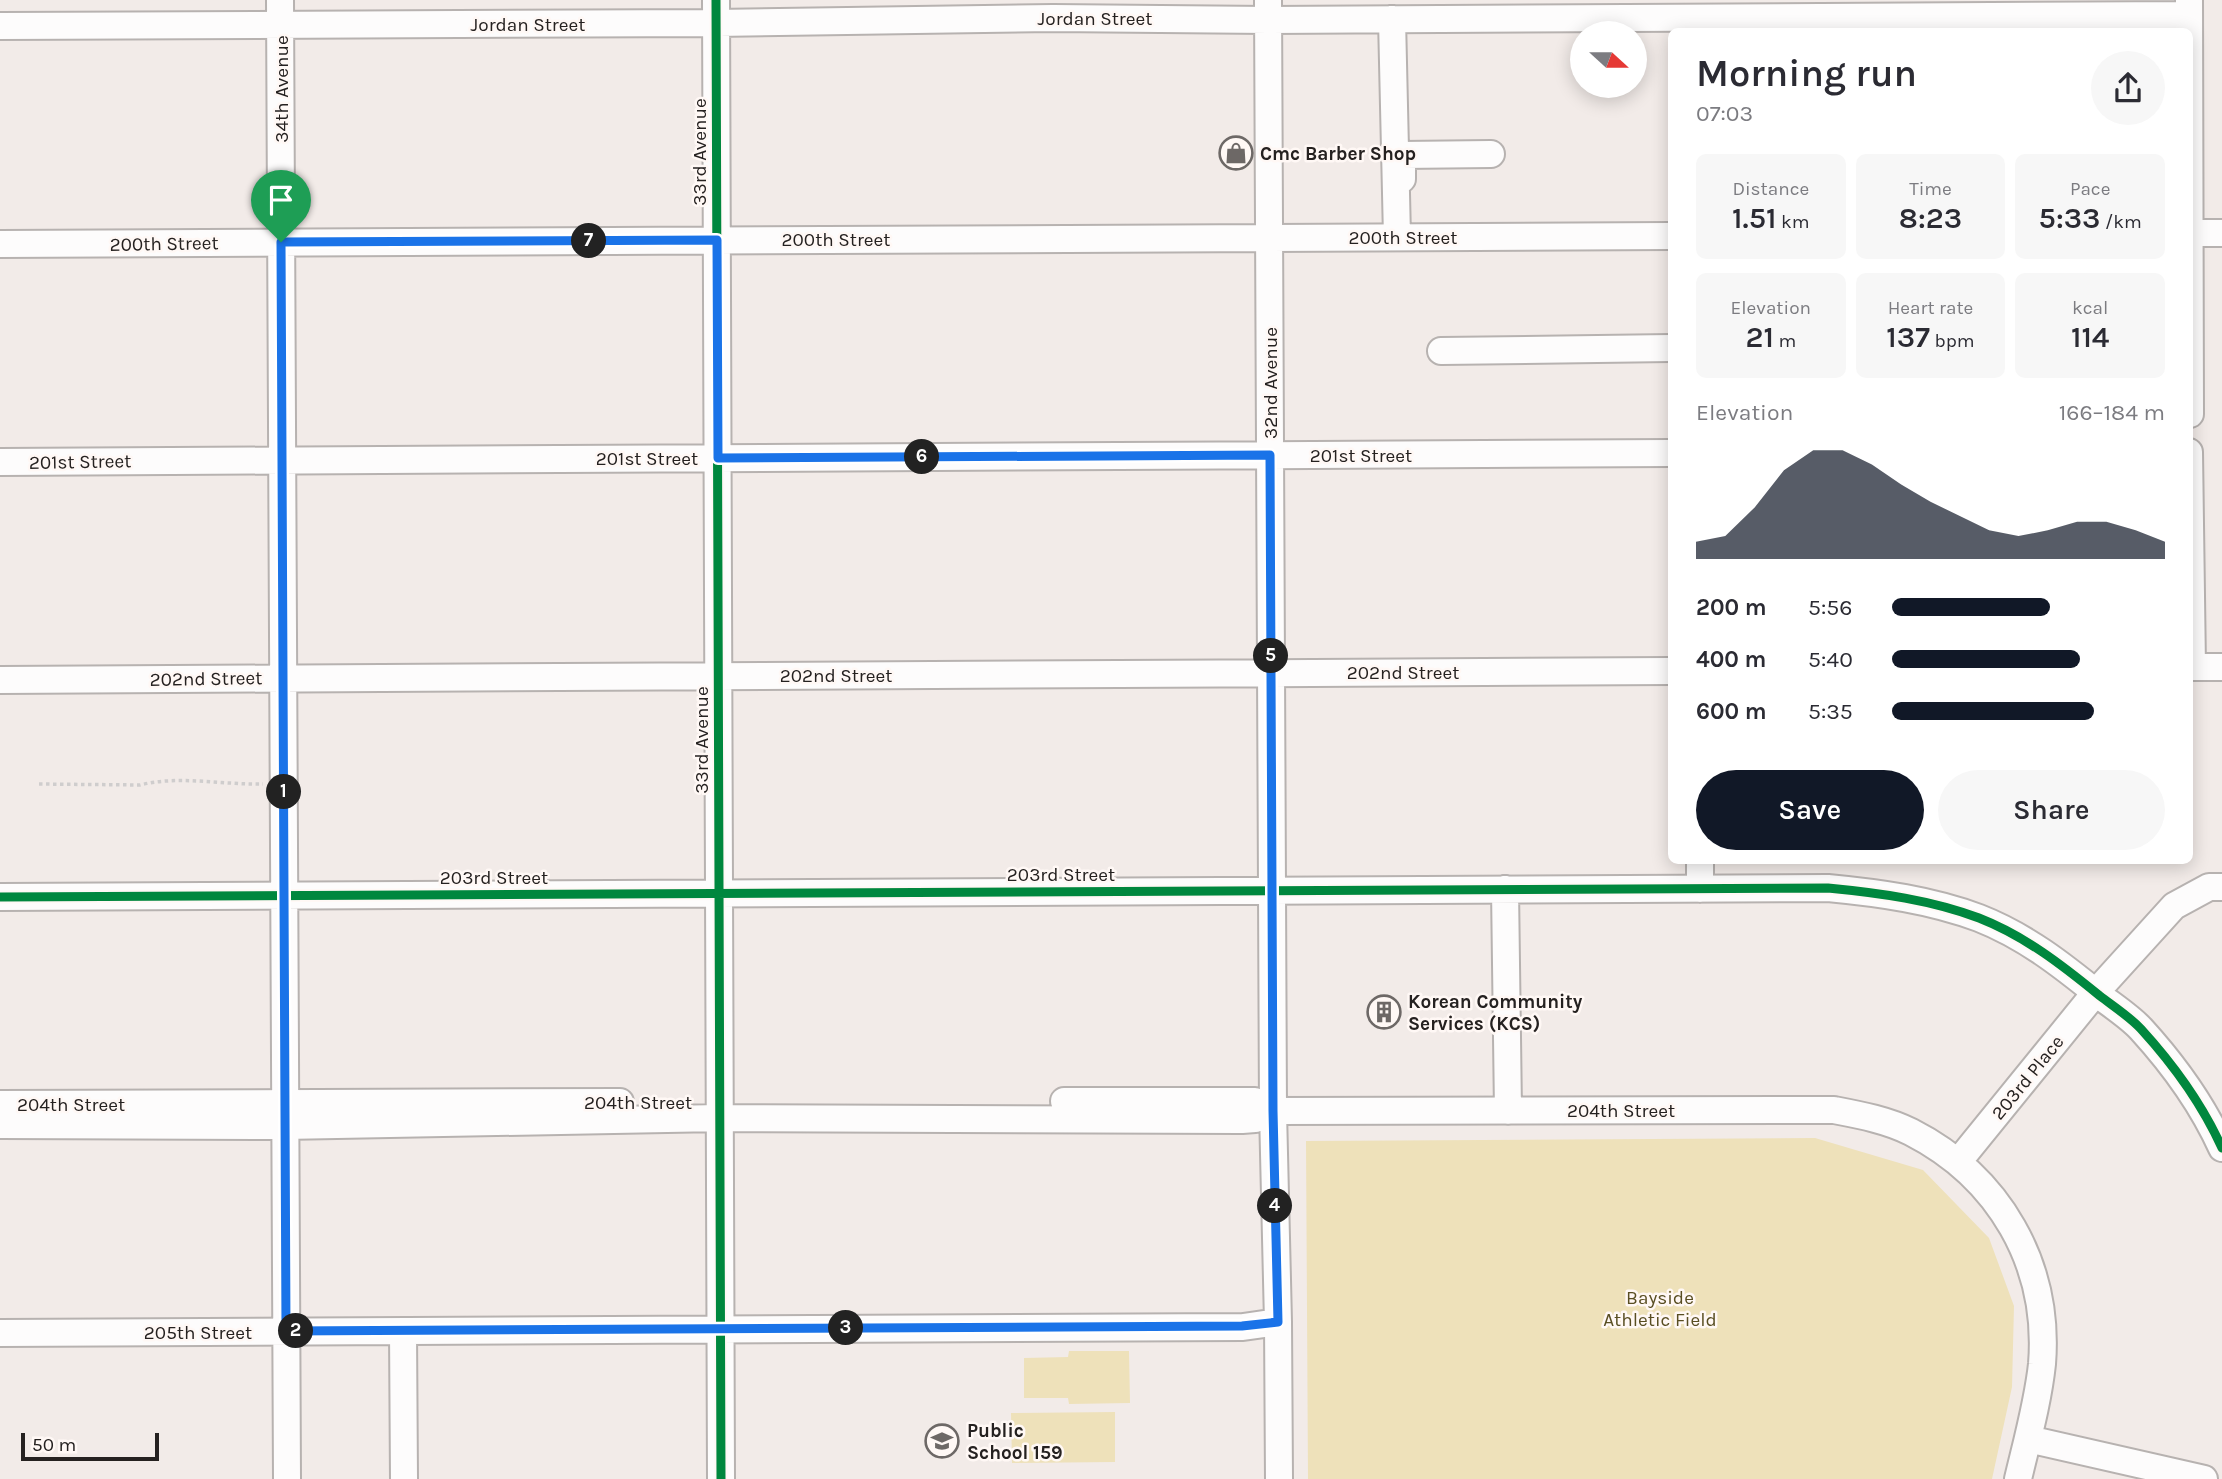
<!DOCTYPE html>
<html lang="en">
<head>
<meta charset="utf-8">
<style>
	:root { --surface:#fff; --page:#f7f7f7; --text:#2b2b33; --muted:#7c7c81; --accent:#111827 }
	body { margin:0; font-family:Karla,sans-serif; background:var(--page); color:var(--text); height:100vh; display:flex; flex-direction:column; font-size:26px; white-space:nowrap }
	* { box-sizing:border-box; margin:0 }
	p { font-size:23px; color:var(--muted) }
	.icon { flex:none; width:38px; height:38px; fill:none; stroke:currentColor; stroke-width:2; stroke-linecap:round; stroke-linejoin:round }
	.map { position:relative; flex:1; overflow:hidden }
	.sheet { position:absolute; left:1668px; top:28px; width:525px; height:836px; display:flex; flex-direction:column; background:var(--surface); border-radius:10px; box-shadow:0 4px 18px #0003 }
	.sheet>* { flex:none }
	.needle { width:46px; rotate:111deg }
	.buttons { position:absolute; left:1570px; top:21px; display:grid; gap:14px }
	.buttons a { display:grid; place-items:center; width:77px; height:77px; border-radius:50%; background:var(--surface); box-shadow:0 4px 18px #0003; font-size:35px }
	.scale { position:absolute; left:21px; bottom:18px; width:138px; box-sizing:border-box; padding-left:7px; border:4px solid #252120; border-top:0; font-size:19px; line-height:24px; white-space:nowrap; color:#252120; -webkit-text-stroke:5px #fff8f5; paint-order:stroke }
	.pin { position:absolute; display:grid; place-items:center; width:60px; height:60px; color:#fff; margin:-72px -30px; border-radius:50% 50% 50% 0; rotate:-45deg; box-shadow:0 0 7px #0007 }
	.pin .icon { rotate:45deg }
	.km { position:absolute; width:35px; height:35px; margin:-18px; border-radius:50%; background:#222; color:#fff; font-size:19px; line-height:35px; text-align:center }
	.round { display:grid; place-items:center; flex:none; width:74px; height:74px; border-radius:37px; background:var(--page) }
	.headline { display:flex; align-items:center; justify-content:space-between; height:119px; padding:0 28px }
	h1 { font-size:38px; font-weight:600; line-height:52px }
	.metrics { display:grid; grid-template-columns:repeat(3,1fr); gap:10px; height:119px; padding:7px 28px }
	.metrics div { display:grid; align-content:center; border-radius:10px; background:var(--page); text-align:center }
	.metrics b { font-size:30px; font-weight:600 }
	.metrics small { font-size:19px; font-weight:400 }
	.metrics p { font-size:19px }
	.chart { height:196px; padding:14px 28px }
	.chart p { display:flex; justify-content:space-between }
	.chart svg { width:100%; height:126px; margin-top:7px; fill:var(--accent); opacity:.7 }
	.button { display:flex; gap:14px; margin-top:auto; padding:14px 28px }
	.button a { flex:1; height:80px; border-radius:42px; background:var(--accent); color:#fff; font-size:28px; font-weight:600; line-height:80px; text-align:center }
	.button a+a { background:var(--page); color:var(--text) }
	ul { padding:0 28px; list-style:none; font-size:23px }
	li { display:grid; grid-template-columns:112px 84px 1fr; align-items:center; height:52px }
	li i { height:18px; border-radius:9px; background:var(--accent) }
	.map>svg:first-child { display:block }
	.green { fill:#eee1ba }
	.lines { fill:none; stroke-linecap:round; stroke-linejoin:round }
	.minor-casing { stroke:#b7b2b0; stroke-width:30 }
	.path { stroke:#cfcdcd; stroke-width:3.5; stroke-dasharray:3.5 3.5; stroke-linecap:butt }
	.minor { stroke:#fdfcfc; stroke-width:26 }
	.cycleway-casing { stroke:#fff8f5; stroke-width:13 }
	.cycleway { stroke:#00873e; stroke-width:9 }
	.route-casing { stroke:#fff; stroke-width:14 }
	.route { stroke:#1a73e8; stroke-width:9 }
	.labels { text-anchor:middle; stroke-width:5; stroke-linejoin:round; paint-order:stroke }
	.street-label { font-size:19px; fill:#252120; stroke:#fff8f5 }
	.poi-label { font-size:19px; font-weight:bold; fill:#252120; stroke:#fff8f5; text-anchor:start }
	.park-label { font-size:19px; fill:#594e22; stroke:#fff8f5 }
</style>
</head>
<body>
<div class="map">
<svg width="2222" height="1479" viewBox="0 0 2222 1479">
	<rect width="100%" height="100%" fill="#f2ebe8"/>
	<path class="green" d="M1815,1138L1923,1170L1989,1238L2014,1306L2012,1387L1992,1479H1308L1306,1141Z
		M1069,1351H1129L1130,1403L1069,1404L1068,1398H1024V1358L1068,1357Z
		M1115,1412V1462L1012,1463L1011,1413Z"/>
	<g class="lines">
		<defs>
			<path id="minor" d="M280,0L287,1479
				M716,0L721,1479
				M1268,0L1273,1111L1278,1322L1279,1479
				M2189,0L2190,414
				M1392,19L1397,237
				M0,26L716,23L1053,18L1268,20L2189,15
				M1402,179V155L1491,154
				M2189,233H2222
				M0,244L1671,236
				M1441,351L1671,348
				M2189,452L2192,667
				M0,462L1671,453
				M2189,667H2222
				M0,680L1671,671
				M1700,861V889
				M1505,889L1508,1111
				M0,897L1828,888C1880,893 1931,900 1979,918C2025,936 2062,965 2100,996C2113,1006 2130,1017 2141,1029C2172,1063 2203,1106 2222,1148
				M1064,1101H1255L1273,1111
				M0,1104L620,1102
				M0,1125L284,1126L720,1118L1242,1120L1255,1119L1273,1111L1834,1110C1860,1115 1887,1120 1911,1132C1999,1177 2050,1264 2042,1364C2038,1402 2027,1441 2018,1479
				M1958,1162L2096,992L2174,906L2209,887H2222
				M403,1331L404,1479
				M0,1333L1243,1327L1278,1322
				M2028,1439L2204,1479"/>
		</defs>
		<use href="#minor" class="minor-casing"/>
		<path class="path" d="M39,784L140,785C180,775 222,785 263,784"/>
		<use href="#minor" class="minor"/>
		<defs>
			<path id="cycleway" d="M716,0L721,1479
				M0,897L1828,888C1880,893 1931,900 1979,918C2025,936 2062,965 2100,996C2113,1006 2130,1017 2141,1029C2172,1063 2203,1106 2222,1148"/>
		</defs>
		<use href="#cycleway" class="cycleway-casing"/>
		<use href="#cycleway" class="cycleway"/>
	</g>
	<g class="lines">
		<defs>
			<path id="route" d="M717,240L718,458L1270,455L1273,1111L1278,1322L1242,1326L286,1331L281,242Z"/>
		</defs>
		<use href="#route" class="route-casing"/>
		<use href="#route" class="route"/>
	</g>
	<defs>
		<symbol id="shop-ring" viewBox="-11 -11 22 22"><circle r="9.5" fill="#fff8f5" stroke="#6d6866" stroke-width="1.5"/><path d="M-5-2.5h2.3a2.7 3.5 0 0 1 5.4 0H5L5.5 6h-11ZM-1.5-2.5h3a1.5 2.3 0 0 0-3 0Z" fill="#6d6866"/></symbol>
		<symbol id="building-ring" viewBox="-11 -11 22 22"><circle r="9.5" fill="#fff8f5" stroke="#6d6866" stroke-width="1.5"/><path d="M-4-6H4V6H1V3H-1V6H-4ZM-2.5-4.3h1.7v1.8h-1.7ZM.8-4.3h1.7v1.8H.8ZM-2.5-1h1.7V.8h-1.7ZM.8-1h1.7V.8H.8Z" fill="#6d6866"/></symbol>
		<symbol id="school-ring" viewBox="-11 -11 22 22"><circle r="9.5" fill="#fff8f5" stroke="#6d6866" stroke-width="1.5"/><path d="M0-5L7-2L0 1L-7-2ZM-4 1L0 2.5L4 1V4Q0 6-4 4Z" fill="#6d6866"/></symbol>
	</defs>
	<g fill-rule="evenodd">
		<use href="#shop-ring" x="1217" y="134" width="38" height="38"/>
		<use href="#building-ring" x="1365" y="993" width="38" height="38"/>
		<use href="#school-ring" x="923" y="1422" width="38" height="38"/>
	</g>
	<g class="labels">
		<g class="street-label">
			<text x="1095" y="25">Jordan Street</text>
			<text x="528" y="31">Jordan Street</text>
			<text transform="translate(281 89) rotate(-90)" y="7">34th Avenue</text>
			<text transform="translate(699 152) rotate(-90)" y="7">33rd Avenue</text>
			<text x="1403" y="244">200th Street</text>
			<text x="836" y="246">200th Street</text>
			<text transform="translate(164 243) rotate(-1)" y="7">200th Street</text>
			<text transform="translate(1270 383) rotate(-90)" y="7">32nd Avenue</text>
			<text x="1361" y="462">201st Street</text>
			<text x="647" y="465">201st Street</text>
			<text transform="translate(80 461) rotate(-1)" y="7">201st Street</text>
			<text x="1403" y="679">202nd Street</text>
			<text x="836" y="682">202nd Street</text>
			<text transform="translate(206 678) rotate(-1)" y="7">202nd Street</text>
			<text transform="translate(701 740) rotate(-90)" y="7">33rd Avenue</text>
			<text x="1061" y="881">203rd Street</text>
			<text x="494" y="884">203rd Street</text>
			<text transform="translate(2027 1077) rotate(-51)" y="7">203rd Place</text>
			<text x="638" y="1109">204th Street</text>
			<text x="71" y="1111">204th Street</text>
			<text x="1621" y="1117">204th Street</text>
			<text x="198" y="1339">205th Street</text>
		</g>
		<g class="poi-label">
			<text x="1260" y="160">Cmc Barber Shop</text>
			<text x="1408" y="1008">Korean Community<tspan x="1408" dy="22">Services (KCS)</tspan></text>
			<text x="967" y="1437">Public<tspan x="967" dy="22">School 159</tspan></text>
		</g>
		<g class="park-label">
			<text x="1660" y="1304">Bayside<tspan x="1660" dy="22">Athletic Field</tspan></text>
		</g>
	</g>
</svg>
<div class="buttons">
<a><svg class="needle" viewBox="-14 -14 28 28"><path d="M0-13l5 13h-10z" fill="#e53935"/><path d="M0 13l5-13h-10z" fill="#7c7c81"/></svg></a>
</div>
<div class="scale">50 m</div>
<div class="pin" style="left:281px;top:242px;background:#1e9e55"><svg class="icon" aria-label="arrive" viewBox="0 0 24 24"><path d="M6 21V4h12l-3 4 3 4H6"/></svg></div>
<b class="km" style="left:284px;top:792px">1</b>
<b class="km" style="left:296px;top:1331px">2</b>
<b class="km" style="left:846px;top:1328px">3</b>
<b class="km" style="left:1275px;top:1206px">4</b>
<b class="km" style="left:1271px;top:656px">5</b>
<b class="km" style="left:922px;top:457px">6</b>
<b class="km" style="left:589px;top:241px">7</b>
<section class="sheet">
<div class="headline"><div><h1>Morning run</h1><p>07:03</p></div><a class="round"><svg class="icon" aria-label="share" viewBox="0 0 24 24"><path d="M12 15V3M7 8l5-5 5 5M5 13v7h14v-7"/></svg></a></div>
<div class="metrics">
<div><p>Distance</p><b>1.51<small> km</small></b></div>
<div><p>Time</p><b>8:23</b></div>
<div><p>Pace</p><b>5:33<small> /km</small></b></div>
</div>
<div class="metrics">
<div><p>Elevation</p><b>21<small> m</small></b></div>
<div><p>Heart rate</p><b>137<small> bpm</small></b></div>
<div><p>kcal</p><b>114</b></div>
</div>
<div class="chart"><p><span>Elevation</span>166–184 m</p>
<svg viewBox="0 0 160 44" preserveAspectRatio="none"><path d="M0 44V38L10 36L20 26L30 13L40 6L50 6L60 11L70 18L80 24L90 29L100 34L110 36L120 34L130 31L140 31L150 34L160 38V44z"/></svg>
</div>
<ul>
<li><b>200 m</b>5:56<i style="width:58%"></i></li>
<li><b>400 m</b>5:40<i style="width:69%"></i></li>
<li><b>600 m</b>5:35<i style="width:74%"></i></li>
</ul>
<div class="button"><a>Save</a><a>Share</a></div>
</section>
</div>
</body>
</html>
